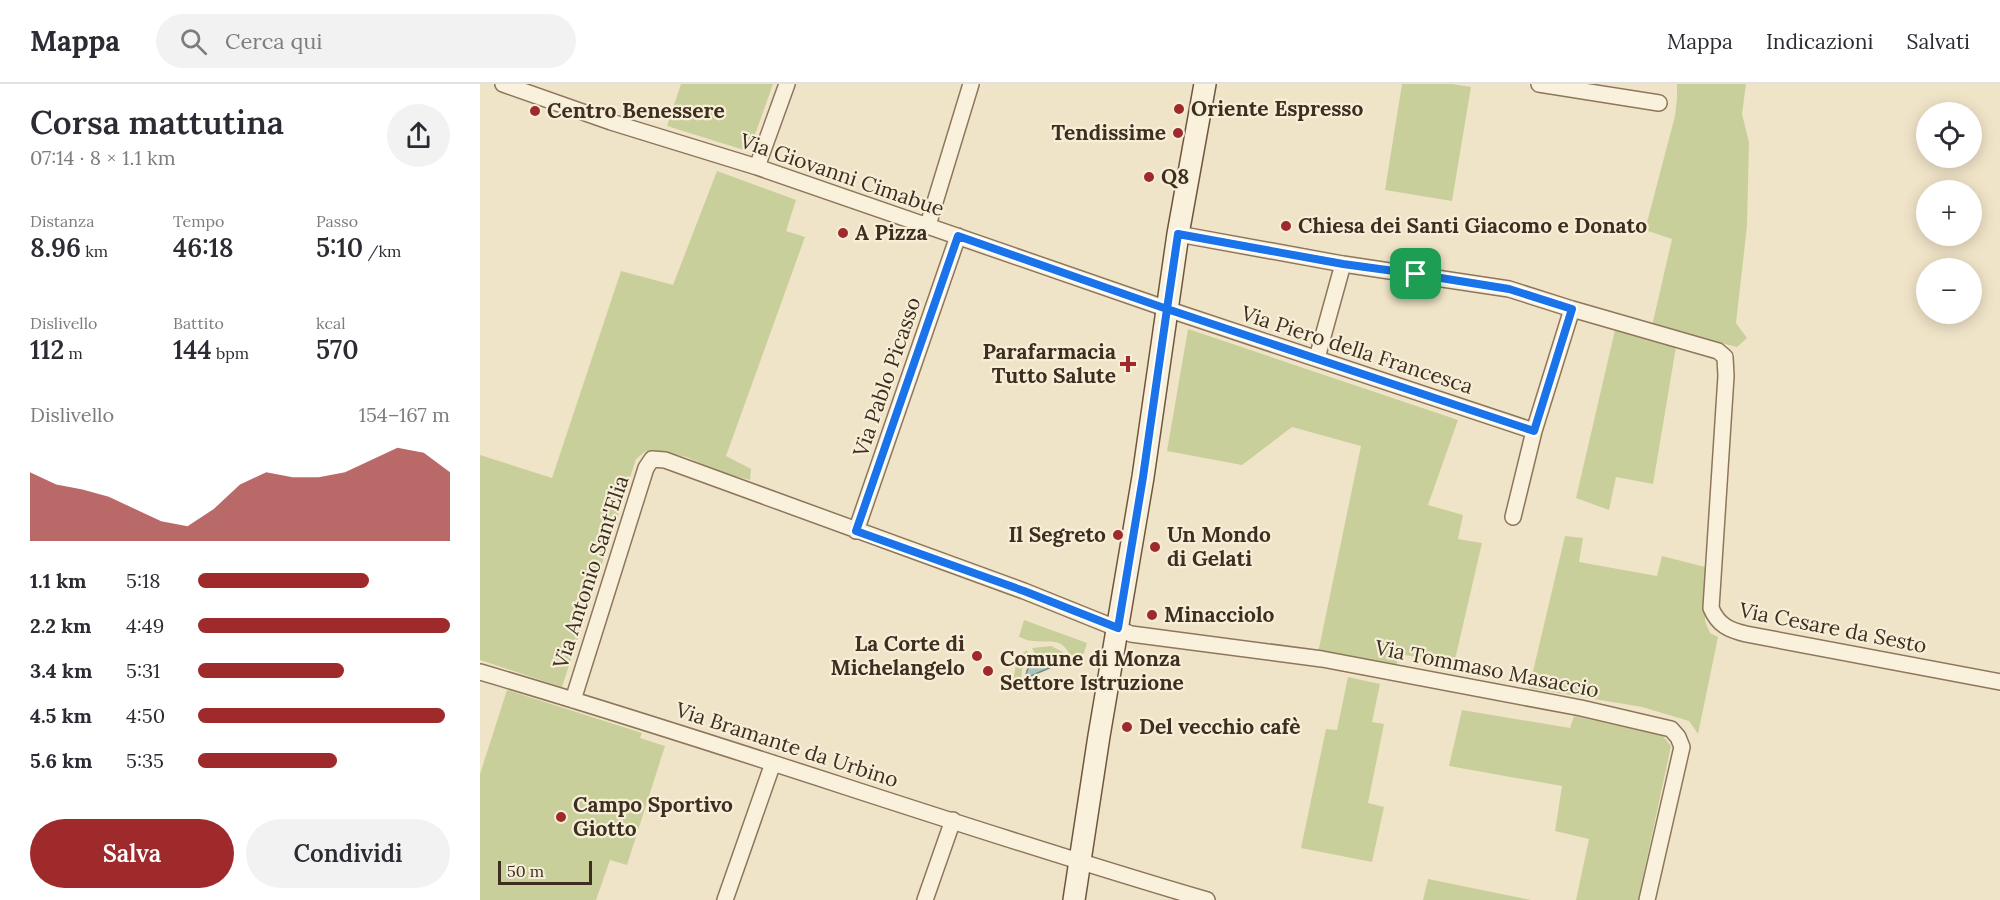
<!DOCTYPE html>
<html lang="it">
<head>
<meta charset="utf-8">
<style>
	:root { --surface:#fff; --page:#f2f2f3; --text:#2b2b33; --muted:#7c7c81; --line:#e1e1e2; --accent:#9e2a2b }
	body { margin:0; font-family:Lora,serif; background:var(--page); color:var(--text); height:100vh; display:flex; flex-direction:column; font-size:22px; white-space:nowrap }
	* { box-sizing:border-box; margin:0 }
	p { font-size:20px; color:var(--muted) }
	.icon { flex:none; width:33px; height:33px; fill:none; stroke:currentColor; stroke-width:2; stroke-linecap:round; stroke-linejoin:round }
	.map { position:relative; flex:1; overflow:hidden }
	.panel { display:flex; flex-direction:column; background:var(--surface); width:480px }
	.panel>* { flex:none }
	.buttons { position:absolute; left:1436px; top:18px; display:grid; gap:12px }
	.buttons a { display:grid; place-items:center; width:66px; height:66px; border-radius:50%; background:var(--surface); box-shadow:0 3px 15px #0003; font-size:30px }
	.scale { position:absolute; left:18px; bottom:15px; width:94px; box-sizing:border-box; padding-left:6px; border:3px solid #3d2e20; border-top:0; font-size:16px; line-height:21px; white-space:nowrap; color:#3d2e20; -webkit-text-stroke:4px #f7eed8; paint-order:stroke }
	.pin { position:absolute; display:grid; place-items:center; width:51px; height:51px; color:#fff; margin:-26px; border-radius:12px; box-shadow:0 3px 9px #0006 }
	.round { display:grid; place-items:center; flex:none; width:63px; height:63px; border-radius:32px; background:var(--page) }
	.overview { display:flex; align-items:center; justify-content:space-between; height:102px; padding:0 30px }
	h1 { font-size:33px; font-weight:600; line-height:45px }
	.stats { display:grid; grid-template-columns:repeat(3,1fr); gap:9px; height:102px; padding:6px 30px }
	.stats div { display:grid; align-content:center }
	.stats b { font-size:26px; font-weight:600 }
	.stats small { font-size:16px; font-weight:400 }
	.stats p { font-size:16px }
	.chart { height:168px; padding:12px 30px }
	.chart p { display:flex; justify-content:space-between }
	.chart svg { width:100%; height:108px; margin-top:6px; fill:var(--accent); opacity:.7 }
	.cta { display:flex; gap:12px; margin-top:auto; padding:12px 30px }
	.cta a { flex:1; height:69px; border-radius:36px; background:var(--accent); color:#fff; font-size:24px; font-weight:600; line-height:69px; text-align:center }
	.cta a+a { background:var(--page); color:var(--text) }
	ul { padding:0 30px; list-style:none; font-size:20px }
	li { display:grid; grid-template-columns:96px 72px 1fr; align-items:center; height:45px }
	li i { height:15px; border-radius:8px; background:var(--accent) }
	header { display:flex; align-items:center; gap:36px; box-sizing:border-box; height:84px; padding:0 30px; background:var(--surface); border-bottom:2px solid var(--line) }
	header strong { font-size:28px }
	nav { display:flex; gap:33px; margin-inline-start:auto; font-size:21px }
	.search { width:420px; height:54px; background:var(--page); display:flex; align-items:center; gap:15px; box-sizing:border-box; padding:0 21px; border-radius:33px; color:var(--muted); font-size:22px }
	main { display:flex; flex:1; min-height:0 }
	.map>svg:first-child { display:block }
	.green { fill:#c9cf9b }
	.water { fill:#a9c4bc; stroke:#6f938a; stroke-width:1.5 }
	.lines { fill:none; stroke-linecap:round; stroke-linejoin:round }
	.street-casing { stroke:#8d765c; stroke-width:18 }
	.secondary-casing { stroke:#6f573f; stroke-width:24 }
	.street { stroke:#faf1dc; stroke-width:15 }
	.secondary { stroke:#faf1dc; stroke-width:21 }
	.route-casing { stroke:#fff; stroke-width:12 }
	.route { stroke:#1a73e8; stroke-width:8 }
	.poi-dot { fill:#9e2a2b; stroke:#f7eed8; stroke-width:2 }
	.labels { text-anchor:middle; stroke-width:4.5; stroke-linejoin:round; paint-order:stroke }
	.poi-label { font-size:21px; font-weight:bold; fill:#3d2e20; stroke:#f7eed8; text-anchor:start }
	.street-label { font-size:21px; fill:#3d2e20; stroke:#f7eed8 }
</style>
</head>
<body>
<header>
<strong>Mappa</strong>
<div class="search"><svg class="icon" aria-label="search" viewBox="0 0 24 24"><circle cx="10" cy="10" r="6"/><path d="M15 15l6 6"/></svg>Cerca qui</div>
<nav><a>Mappa</a><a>Indicazioni</a><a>Salvati</a></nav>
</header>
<main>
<section class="panel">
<div class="overview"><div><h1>Corsa mattutina</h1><p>07:14 · 8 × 1.1 km</p></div><a class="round"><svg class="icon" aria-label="share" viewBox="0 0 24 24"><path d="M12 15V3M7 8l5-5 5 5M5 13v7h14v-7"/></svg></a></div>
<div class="stats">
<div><p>Distanza</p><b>8.96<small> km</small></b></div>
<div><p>Tempo</p><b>46:18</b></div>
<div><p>Passo</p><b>5:10<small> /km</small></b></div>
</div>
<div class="stats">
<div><p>Dislivello</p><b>112<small> m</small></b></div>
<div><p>Battito</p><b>144<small> bpm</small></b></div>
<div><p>kcal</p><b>570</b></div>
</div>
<div class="chart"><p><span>Dislivello</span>154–167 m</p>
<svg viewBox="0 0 160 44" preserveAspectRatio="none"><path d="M0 44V16L10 21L20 23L30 26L40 31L50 36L60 38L70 31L80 21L90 16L100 18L110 18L120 16L130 11L140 6L150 8L160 16V44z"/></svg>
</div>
<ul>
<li><b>1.1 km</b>5:18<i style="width:68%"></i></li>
<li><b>2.2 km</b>4:49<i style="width:100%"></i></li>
<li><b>3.4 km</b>5:31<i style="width:58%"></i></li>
<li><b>4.5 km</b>4:50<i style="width:98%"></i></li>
<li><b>5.6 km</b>5:35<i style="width:55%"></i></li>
</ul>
<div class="cta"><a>Salva</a><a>Condividi</a></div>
</section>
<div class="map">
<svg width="1520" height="816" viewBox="0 0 1520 816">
	<rect width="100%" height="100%" fill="#f0e4c8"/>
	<path class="green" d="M201,0H293L271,62L264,66L187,42Z
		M922,0H972L991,3L972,117L905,106Z
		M1197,0H1266L1262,30L1269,58L1267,142L1256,239L1267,254L1257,263L1172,242L1192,155L1165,146L1195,32L1197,14Z
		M237,87L316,116L306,147L325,153L246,372L271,385L270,396L236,387L207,373L179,367H166L156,375L82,603L0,576V371L72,394L141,187L193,201Z
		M708,245L978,336L948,421L983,431L978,455L1002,459L974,580L920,570L916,582L838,569L881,362L812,343L762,381L687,367Z
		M1135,246L1196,263L1173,400L1136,393L1129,426L1096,414Z
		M1085,452L1103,454L1099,478L1177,492L1182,472L1225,483V537L1230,549L1238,553L1218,650L1209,637L1162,623L1049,604Z
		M544,536L607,559L604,569L592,575C582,552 572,559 553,557C548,557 543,554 539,553Z
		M571,562L583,568L589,576L581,580C573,573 566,568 556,572L552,564Z
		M547,566L550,574L542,585L541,599L533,598L537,574Z
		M868,593L900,600L892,638L904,640L888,719L904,723L892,778L821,764L846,645L857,646Z
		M27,606L162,649L160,654L185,662L147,781L130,776L116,816H0V690Z
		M982,626L1090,644L1094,632L1183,652L1191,662L1158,816H1096L1109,755L1075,747L1082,702L969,682Z
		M948,795L1051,816H943Z"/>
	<path class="water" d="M563,575L570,577L576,581L546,594C546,582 552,578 563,575Z"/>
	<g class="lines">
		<defs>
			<path id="street" d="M23,0L131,38L277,83L702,230L1054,347
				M1059,0L1179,19
				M277,83L307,0
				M448,141L491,0
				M698,150L863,180L1029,205L1092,225L1238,267L1245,273L1246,292L1231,524C1238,541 1249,546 1266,550L1520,598
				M837,274L863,180
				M1033,433L1054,347L1092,225
				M376,447L478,152
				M0,588C244,659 483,745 727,816
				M93,616L166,384L172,375L185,376L544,507L651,550L842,575L1101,624L1191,645L1198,653L1202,663L1167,816
				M245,816L293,679
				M445,816L473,736"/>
			<path id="secondary" d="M594,816L619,652L663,393L698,150L725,0"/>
		</defs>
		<use href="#street" class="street-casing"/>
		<use href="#secondary" class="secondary-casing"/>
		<use href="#street" class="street"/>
		<use href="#secondary" class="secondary"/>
	</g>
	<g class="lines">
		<defs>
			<path id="route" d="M936,190L863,180L698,150L687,225L478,152L376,447L544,507L638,544L663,393L687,225L1054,347L1092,225L1029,205L936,190"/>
		</defs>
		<use href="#route" class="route-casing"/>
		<use href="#route" class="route"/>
	</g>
	<g class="poi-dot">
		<circle cx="699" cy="25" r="6"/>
		<circle cx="55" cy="27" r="6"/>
		<circle cx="698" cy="49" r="6"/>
		<circle cx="669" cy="93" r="6"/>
		<circle cx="806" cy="142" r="6"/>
		<circle cx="363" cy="149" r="6"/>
		<path d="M645 271h6v6h6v6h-6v6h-6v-6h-6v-6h6z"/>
		<circle cx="638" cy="451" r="6"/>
		<circle cx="675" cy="463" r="6"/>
		<circle cx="672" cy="531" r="6"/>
		<circle cx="497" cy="572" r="6"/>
		<circle cx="508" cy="587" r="6"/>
		<circle cx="647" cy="643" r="6"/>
		<circle cx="81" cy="733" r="6"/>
	</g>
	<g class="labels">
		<g class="poi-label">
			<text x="711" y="32">Oriente Espresso</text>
			<text x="67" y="34">Centro Benessere</text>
			<text x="686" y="56" text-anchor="end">Tendissime</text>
			<text x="681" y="100">Q8</text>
			<text x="818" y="149">Chiesa dei Santi Giacomo e Donato</text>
			<text x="375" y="156">A Pizza</text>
			<text x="636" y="275" text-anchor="end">Parafarmacia<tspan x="636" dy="24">Tutto Salute</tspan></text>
			<text x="626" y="458" text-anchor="end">Il Segreto</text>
			<text x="687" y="458">Un Mondo<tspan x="687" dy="24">di Gelati</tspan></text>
			<text x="684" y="538">Minacciolo</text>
			<text x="485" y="567" text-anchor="end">La Corte di<tspan x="485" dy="24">Michelangelo</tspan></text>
			<text x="520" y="582">Comune di Monza<tspan x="520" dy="24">Settore Istruzione</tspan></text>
			<text x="659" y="650">Del vecchio cafè</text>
			<text x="93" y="728">Campo Sportivo<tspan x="93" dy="24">Giotto</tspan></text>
		</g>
		<g class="street-label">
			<text transform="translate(362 91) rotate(19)" y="7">Via Giovanni Cimabue</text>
			<text transform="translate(877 266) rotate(18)" y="7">Via Piero della Francesca</text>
			<text transform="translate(407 293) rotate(-71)" y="7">Via Pablo Picasso</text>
			<text transform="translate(111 488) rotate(-72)" y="7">Via Antonio Sant'Elia</text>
			<text transform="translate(1353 544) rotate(11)" y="7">Via Cesare da Sesto</text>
			<text transform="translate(1007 585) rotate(11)" y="7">Via Tommaso Masaccio</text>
			<text transform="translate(307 661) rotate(18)" y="7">Via Bramante da Urbino</text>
		</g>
	</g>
</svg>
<div class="buttons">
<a><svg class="icon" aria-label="locate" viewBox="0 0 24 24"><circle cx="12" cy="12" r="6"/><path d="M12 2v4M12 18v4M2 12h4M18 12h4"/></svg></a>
<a>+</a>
<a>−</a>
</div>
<div class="scale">50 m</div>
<div class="pin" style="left:936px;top:190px;background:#1e9e55"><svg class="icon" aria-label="arrive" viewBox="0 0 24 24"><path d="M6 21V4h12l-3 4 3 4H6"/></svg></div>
</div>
</main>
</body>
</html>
